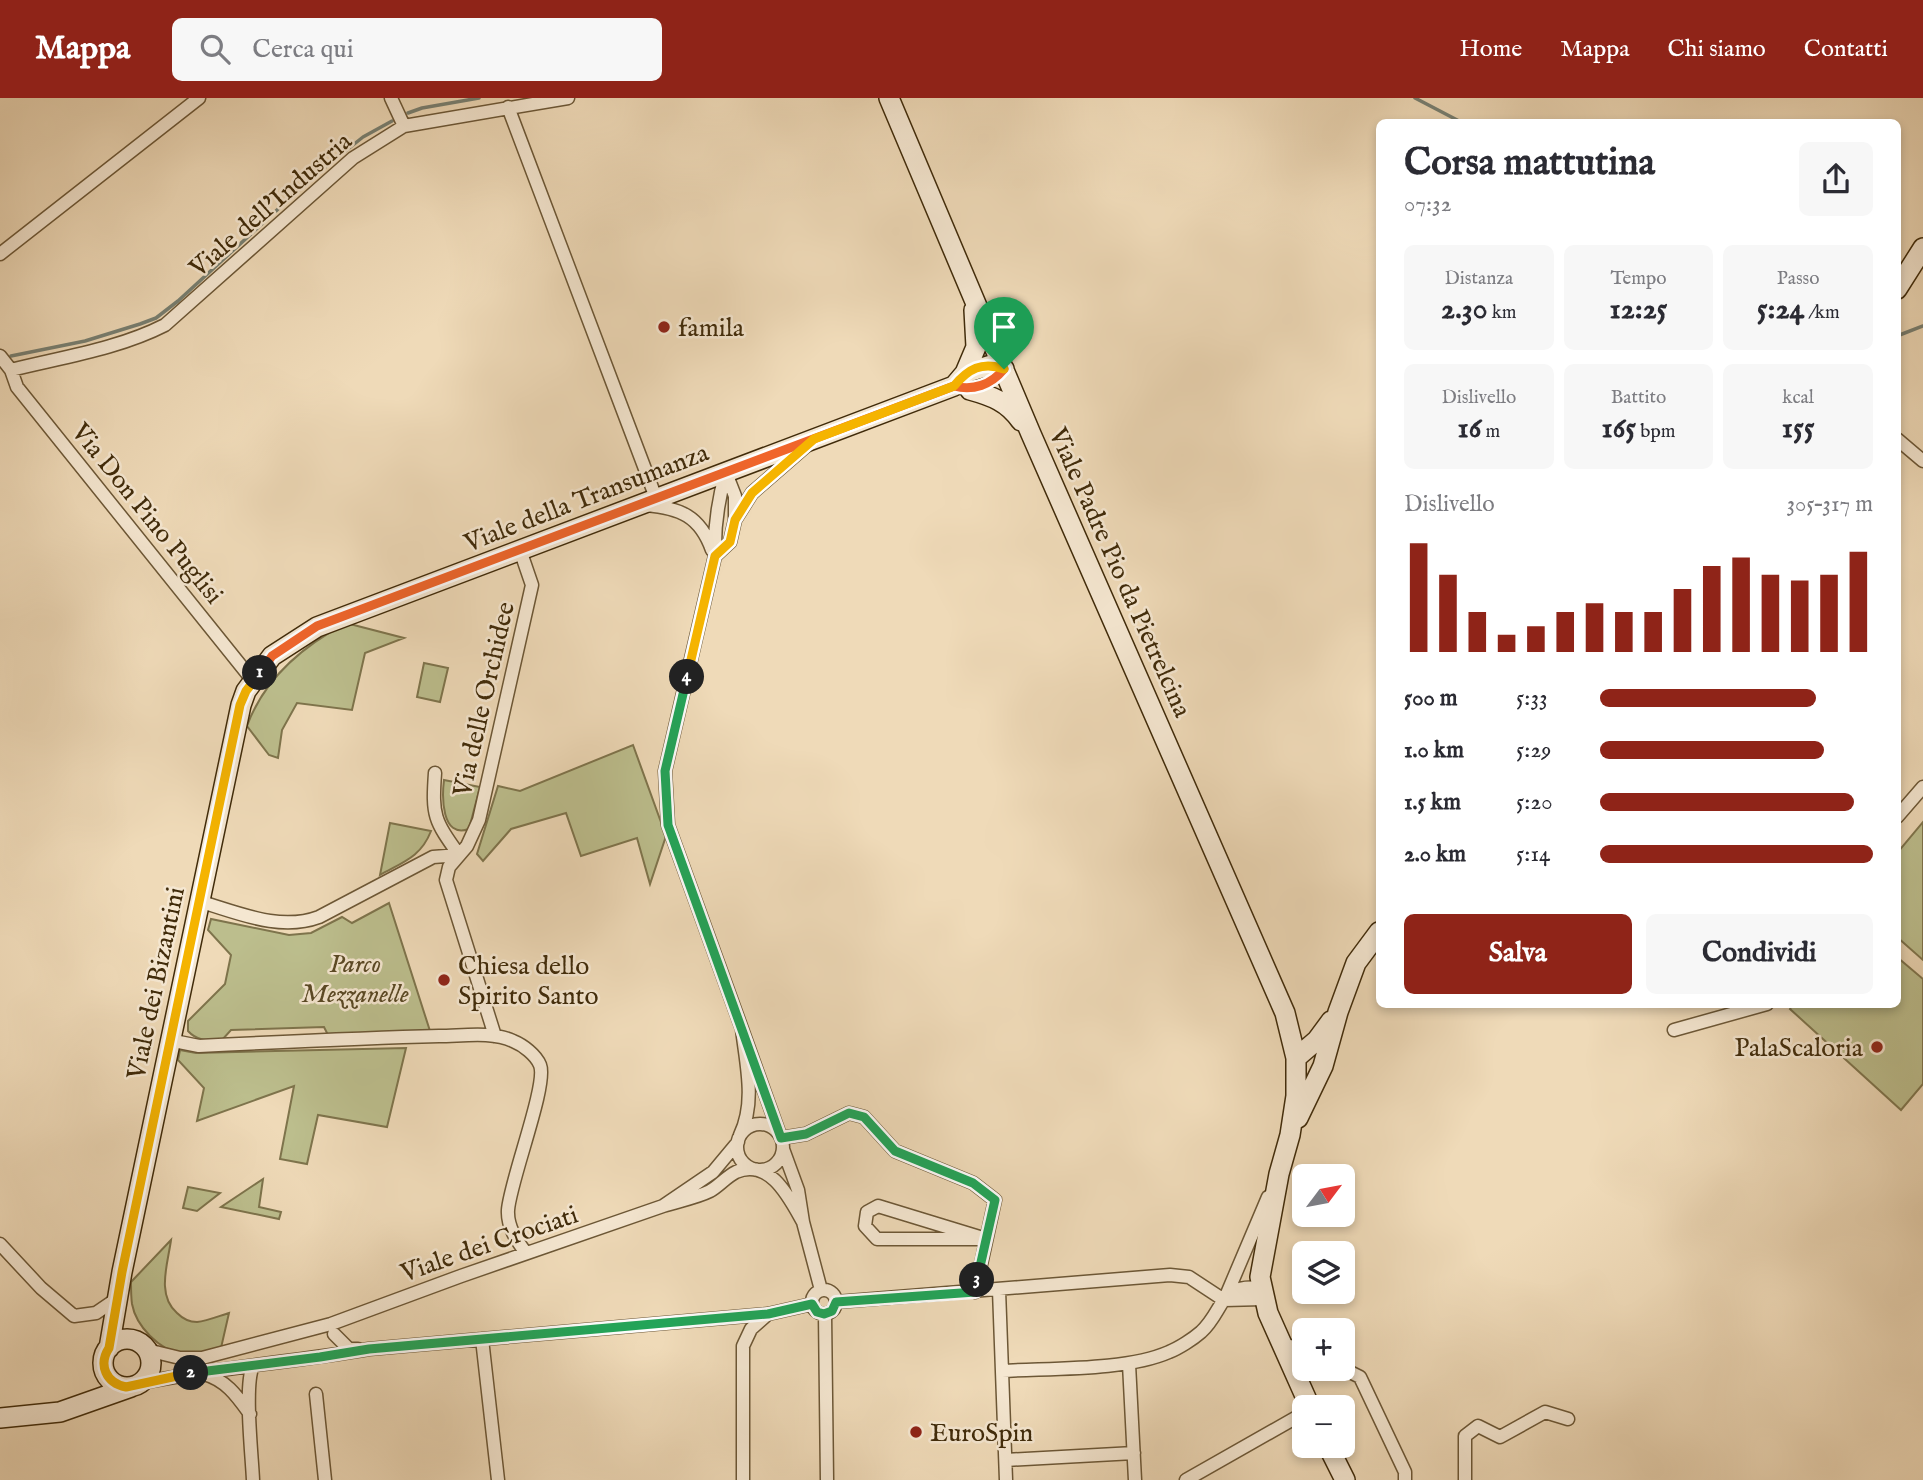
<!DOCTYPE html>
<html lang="it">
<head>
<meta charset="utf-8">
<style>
	:root { --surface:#fff; --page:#f7f7f7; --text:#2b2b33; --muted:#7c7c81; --accent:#8f2418 }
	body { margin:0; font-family:"IM FELL English",serif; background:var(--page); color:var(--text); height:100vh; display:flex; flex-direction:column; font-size:26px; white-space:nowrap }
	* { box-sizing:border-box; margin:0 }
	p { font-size:23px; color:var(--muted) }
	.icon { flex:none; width:38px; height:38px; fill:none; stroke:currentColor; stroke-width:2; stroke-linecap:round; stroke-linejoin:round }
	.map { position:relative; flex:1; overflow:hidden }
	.panel { position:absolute; left:1376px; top:21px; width:525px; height:889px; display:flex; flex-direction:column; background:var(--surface); border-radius:10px; box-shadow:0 4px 10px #0003 }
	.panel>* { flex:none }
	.needle { width:46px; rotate:58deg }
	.controls { position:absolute; left:1292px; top:1066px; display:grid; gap:14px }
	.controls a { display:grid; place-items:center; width:63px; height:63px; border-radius:10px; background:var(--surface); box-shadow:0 4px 10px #0003; font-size:35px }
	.pin { position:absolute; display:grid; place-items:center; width:60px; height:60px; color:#fff; margin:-72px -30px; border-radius:50% 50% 50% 0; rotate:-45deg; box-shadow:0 0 7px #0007 }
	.pin .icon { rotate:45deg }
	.km { position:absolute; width:35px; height:35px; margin:-18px; border-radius:50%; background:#222; color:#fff; font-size:19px; line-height:35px; text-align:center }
	.round { display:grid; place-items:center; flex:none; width:74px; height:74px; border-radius:10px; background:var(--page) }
	.head { display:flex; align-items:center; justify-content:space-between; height:119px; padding:0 28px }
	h1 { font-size:38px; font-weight:800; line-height:52px }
	.figures { display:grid; grid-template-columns:repeat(3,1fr); gap:10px; height:119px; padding:7px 28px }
	.figures div { display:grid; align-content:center; border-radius:10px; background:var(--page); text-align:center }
	.figures b { font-size:30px; font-weight:800 }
	.figures small { font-size:19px; font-weight:400 }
	.figures p { font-size:19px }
	.chart { height:196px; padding:14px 28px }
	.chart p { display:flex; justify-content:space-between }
	.chart svg { width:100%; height:126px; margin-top:7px; stroke:var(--accent); stroke-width:6 }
	.primary-button { display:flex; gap:14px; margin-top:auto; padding:14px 28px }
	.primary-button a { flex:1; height:80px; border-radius:10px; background:var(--accent); color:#fff; font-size:28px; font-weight:800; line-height:80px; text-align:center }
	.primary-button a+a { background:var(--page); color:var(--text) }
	ul { padding:0 28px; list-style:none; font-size:23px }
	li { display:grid; grid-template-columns:112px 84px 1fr; align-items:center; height:52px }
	li i { height:18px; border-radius:9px; background:var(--accent) }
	header { display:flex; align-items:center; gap:42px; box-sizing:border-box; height:98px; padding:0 35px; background:var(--accent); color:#fff }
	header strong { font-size:33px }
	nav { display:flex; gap:38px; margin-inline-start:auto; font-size:24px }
	.search { width:490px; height:63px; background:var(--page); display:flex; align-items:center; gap:18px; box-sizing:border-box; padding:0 24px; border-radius:10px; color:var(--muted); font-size:26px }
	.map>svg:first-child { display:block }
	.green { fill:#bcbe8d; stroke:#7e744c; stroke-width:2 }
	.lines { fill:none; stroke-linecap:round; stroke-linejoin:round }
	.stream { stroke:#788073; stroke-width:3.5 }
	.street-casing { stroke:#6c5736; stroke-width:15 }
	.secondary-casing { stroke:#402b0a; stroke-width:22 }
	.street { stroke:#f5e7d1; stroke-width:12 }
	.secondary { stroke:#f5e7d1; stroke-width:19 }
	.split-1-casing { stroke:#fff; stroke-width:14 }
	.split-2-casing { stroke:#fff; stroke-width:14 }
	.split-3-casing { stroke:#fff; stroke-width:14 }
	.split-4-casing { stroke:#fff; stroke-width:14 }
	.split-5-casing { stroke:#fff; stroke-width:14 }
	.split-1 { stroke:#f0652b; stroke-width:9 }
	.split-2 { stroke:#f5b400; stroke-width:9 }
	.split-3 { stroke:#22a559; stroke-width:9 }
	.split-4 { stroke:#22a559; stroke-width:9 }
	.split-5 { stroke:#f5b400; stroke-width:9 }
	.poi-dot { fill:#8f2418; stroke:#f5e7d1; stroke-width:2.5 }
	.labels { text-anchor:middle; stroke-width:5; stroke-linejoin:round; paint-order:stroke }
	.street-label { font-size:26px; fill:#402b0a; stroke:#f5e7d1 }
	.poi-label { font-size:26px; fill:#402b0a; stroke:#f5e7d1; text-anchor:start }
	.park-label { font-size:26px; font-style:italic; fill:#594824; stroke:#f5e7d1 }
</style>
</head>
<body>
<header>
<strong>Mappa</strong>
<div class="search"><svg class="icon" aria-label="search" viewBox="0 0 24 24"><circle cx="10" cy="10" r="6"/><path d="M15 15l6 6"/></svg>Cerca qui</div>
<nav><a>Home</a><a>Mappa</a><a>Chi siamo</a><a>Contatti</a></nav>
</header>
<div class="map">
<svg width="1923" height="1382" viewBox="0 0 1923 1382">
	<rect width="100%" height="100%" fill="#efdab8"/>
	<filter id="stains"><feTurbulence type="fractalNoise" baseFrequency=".00286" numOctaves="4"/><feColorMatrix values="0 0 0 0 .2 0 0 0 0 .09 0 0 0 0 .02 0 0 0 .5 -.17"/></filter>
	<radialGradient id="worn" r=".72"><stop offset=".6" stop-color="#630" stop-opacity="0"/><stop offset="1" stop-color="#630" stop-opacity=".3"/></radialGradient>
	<path class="green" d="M346,525L404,540L365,555L352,612L297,605L282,632L278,660L269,657L247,628C264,581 303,548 346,525Z
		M424,565L448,570L440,604L417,599Z
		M633,647L666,738L650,786L637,740L581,758L566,715L511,731L483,763L477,756L498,688L520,693Z
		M444,682L480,689L469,731C441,741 442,698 444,682Z
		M1923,724V862L1897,839V755Z
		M390,725L431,733C421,759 403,764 380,777Z
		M389,805L430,933L328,937L324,929L231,932L222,942C209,942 198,944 188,933V923L225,886L231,857L208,832L211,821L289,837L311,835L342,819L352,825Z
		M1897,859L1923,881V986L1901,1012L1790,911L1793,906H1897Z
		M406,950L387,1029L318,1017L307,1066L280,1061L294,988L197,1023L204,990L178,962L180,952L196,955Z
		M263,1081L259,1109L281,1114L279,1121L221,1109Z
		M188,1089L220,1095L197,1113L183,1110Z
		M171,1142C168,1165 156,1197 177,1215C182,1220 189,1224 197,1224C207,1223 219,1218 229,1215L221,1250C209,1253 194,1258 182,1256C159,1252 136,1228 132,1206C131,1199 131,1191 131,1184Z"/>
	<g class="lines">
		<path class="stream" d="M1415,0L1461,24
			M408,15L422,10L479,0
			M1897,238L1923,228
			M11,258L85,243L140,226L156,220L178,203L314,78L363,39L392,23"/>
		<defs>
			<path id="street" d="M391,0L404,28
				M508,9L656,400
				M0,156L199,0
				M0,258L11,272L17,289L254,584
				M11,272C63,259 118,251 165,227L353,60L404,28L568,0
				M1897,341L1923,363
				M726,374C718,402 714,429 715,458L665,673L668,727L742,931
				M726,375L735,398V421
				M646,407C680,410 700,418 712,452
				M715,458L730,444L735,422L752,395L806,348
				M435,675C432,718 434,722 459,757
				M1897,719L1923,689
				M198,803C237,814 279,834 319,819L433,759L459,757
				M1674,932L1767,906
				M495,938L446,782L449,769L467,748L479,722L532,487L520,452
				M169,942L199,948C279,944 359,940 439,938C462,938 492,933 513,943C523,947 536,957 540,967C548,986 510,1083 508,1112C507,1129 517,1143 526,1155
				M737 1049a23 23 0 1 1 46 0a23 23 0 1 1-46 0Z
				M740,1037C756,1004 746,966 742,931L781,1040L806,1036L849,1015L864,1019L895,1053L973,1085L995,1102L975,1194
				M738,1044L713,1074L663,1108C678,1103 696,1100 710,1093C719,1088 726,1079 736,1074C770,1059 790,1101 803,1124L798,1092L783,1051
				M878,1108L986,1141H877L865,1128L867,1114Z
				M803,1124L821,1192
				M0,1146L41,1190L74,1218L96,1215L118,1200
				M812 1204a12 12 0 1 1 24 0a12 12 0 1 1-24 0Z
				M999,1192L1006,1382
				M1226,1198L1268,1099
				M1224,1202L1263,1201
				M836,1204L1170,1177L1189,1179L1224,1202
				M825,1216L827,1382
				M334,1236L349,1251H358
				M482,1241L498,1382
				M1281,1247L1304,1250
				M147,1252L180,1260H202L331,1226L461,1178L663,1108
				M1129,1266L1135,1382
				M1342,1270L1360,1279L1405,1374V1382
				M1002,1273C1049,1270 1126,1273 1169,1254C1179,1250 1193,1241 1201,1234C1225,1212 1218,1185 1261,1190
				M204,1276C226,1282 237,1298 250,1316
				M141,1285C216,1270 293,1264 369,1251L768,1216L812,1206
				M316,1296L325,1382
				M1006,1362L1134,1355
				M253,1382C252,1358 244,1287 253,1268
				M743,1382V1248L751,1231L768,1216
				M1186,1382L1304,1315
				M1465,1382V1338L1478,1328L1500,1339L1545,1314L1568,1321"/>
			<path id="secondary" d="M889,0L1031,336L1285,915L1296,960V998L1290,1037L1279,1076L1260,1179L1268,1215L1310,1309
				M1897,191L1923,150
				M965,275L976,249L974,212
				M970,292C992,298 1008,304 1021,323
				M1296,960L1317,942L1331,923
				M1298,1020L1323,968L1338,914L1356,865L1379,834
				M103 1265a24 24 0 1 1 48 0a24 24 0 1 1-48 0Z
				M109,1250L122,1174L241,607L246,593L272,558L317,529L954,288L965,275L991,267L1004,271
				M0,1320L60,1314L131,1289
				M1328,1348L1345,1382"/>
		</defs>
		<use href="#street" class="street-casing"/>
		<use href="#secondary" class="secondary-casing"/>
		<use href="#street" class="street"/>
		<use href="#secondary" class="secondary"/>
	</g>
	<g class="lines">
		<defs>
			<path id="split-1" d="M260,575L272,558L317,528L954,288C973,293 991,287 1004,271"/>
			<path id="split-2" d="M191,1275L126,1289C106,1285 98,1267 109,1250L122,1174L240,607L246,593L260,575"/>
			<path id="split-3" d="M191,1275L320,1259L369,1251L768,1216L812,1206L817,1214L824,1216L832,1213L836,1204L975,1194L977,1182"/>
			<path id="split-4" d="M687,579L665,673L668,727L781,1040L806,1036L849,1015L864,1019L895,1053L973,1085L995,1102L977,1182"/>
			<path id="split-5" d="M687,579L715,458L730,444L735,422L752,395L814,341L954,288C968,271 982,263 1004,271"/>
		</defs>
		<use href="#split-1" class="split-1-casing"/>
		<use href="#split-2" class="split-2-casing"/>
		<use href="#split-3" class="split-3-casing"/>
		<use href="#split-4" class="split-4-casing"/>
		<use href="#split-5" class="split-5-casing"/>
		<use href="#split-1" class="split-1"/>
		<use href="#split-2" class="split-2"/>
		<use href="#split-3" class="split-3"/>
		<use href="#split-4" class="split-4"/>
		<use href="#split-5" class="split-5"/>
	</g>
	<g class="poi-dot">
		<circle cx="664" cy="229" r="7"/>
		<circle cx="444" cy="882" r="7"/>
		<circle cx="1877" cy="949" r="7"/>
		<circle cx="916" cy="1334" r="7"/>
	</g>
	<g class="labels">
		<g class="street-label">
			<text transform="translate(270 106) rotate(-41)" y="9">Viale dell'Industria</text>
			<text transform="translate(586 399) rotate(-21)" y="9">Viale della Transumanza</text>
			<text transform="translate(148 415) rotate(51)" y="9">Via Don Pino Puglisi</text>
			<text transform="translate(1121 474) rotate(66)" y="9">Viale Padre Pio da Pietrelcina</text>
			<text transform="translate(483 601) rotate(-77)" y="9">Via delle Orchidee</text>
			<text transform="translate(155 885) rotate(-78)" y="9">Viale dei Bizantini</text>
			<text transform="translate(489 1145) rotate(-19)" y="9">Viale dei Crociati</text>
		</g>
		<g class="poi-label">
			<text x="678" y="238">famila</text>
			<text x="458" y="876">Chiesa dello<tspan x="458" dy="30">Spirito Santo</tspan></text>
			<text x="1863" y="958" text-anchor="end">PalaScaloria</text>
			<text x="930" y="1343">EuroSpin</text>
		</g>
		<g class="park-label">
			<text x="355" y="874">Parco<tspan x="355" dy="30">Mezzanelle</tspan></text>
		</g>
	</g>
	<rect width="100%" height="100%" filter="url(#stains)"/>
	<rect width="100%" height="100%" fill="url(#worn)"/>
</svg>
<div class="controls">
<a><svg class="needle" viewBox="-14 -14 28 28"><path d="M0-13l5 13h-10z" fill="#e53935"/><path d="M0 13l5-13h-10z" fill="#7c7c81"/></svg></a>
<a><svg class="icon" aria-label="layers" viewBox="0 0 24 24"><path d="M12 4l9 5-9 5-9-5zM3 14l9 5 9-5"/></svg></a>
<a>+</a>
<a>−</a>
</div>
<div class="pin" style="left:1004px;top:271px;background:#1e9e55"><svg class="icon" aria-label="arrive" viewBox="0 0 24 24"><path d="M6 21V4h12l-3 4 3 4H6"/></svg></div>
<b class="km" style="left:260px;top:575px">1</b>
<b class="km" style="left:191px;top:1275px">2</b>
<b class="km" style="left:977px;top:1182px">3</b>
<b class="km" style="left:687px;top:579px">4</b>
<section class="panel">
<div class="head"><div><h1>Corsa mattutina</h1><p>07:32</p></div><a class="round"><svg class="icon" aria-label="share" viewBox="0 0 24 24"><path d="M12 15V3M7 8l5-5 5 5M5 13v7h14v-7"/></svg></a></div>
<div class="figures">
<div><p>Distanza</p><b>2.30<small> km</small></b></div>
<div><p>Tempo</p><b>12:25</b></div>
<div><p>Passo</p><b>5:24<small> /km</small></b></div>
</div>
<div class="figures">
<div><p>Dislivello</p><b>16<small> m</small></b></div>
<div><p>Battito</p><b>165<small> bpm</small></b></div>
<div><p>kcal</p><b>155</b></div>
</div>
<div class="chart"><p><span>Dislivello</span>305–317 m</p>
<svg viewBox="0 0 160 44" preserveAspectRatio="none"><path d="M5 44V6M15 44V17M25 44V30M35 44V38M45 44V35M55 44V30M65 44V27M75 44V30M85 44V30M95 44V22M105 44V14M115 44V11M125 44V17M135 44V19M145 44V17M155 44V9"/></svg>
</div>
<ul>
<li><b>500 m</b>5:33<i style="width:79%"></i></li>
<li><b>1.0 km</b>5:29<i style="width:82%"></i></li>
<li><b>1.5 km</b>5:20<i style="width:93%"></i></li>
<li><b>2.0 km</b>5:14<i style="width:100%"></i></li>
</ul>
<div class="primary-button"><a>Salva</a><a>Condividi</a></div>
</section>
</div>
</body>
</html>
